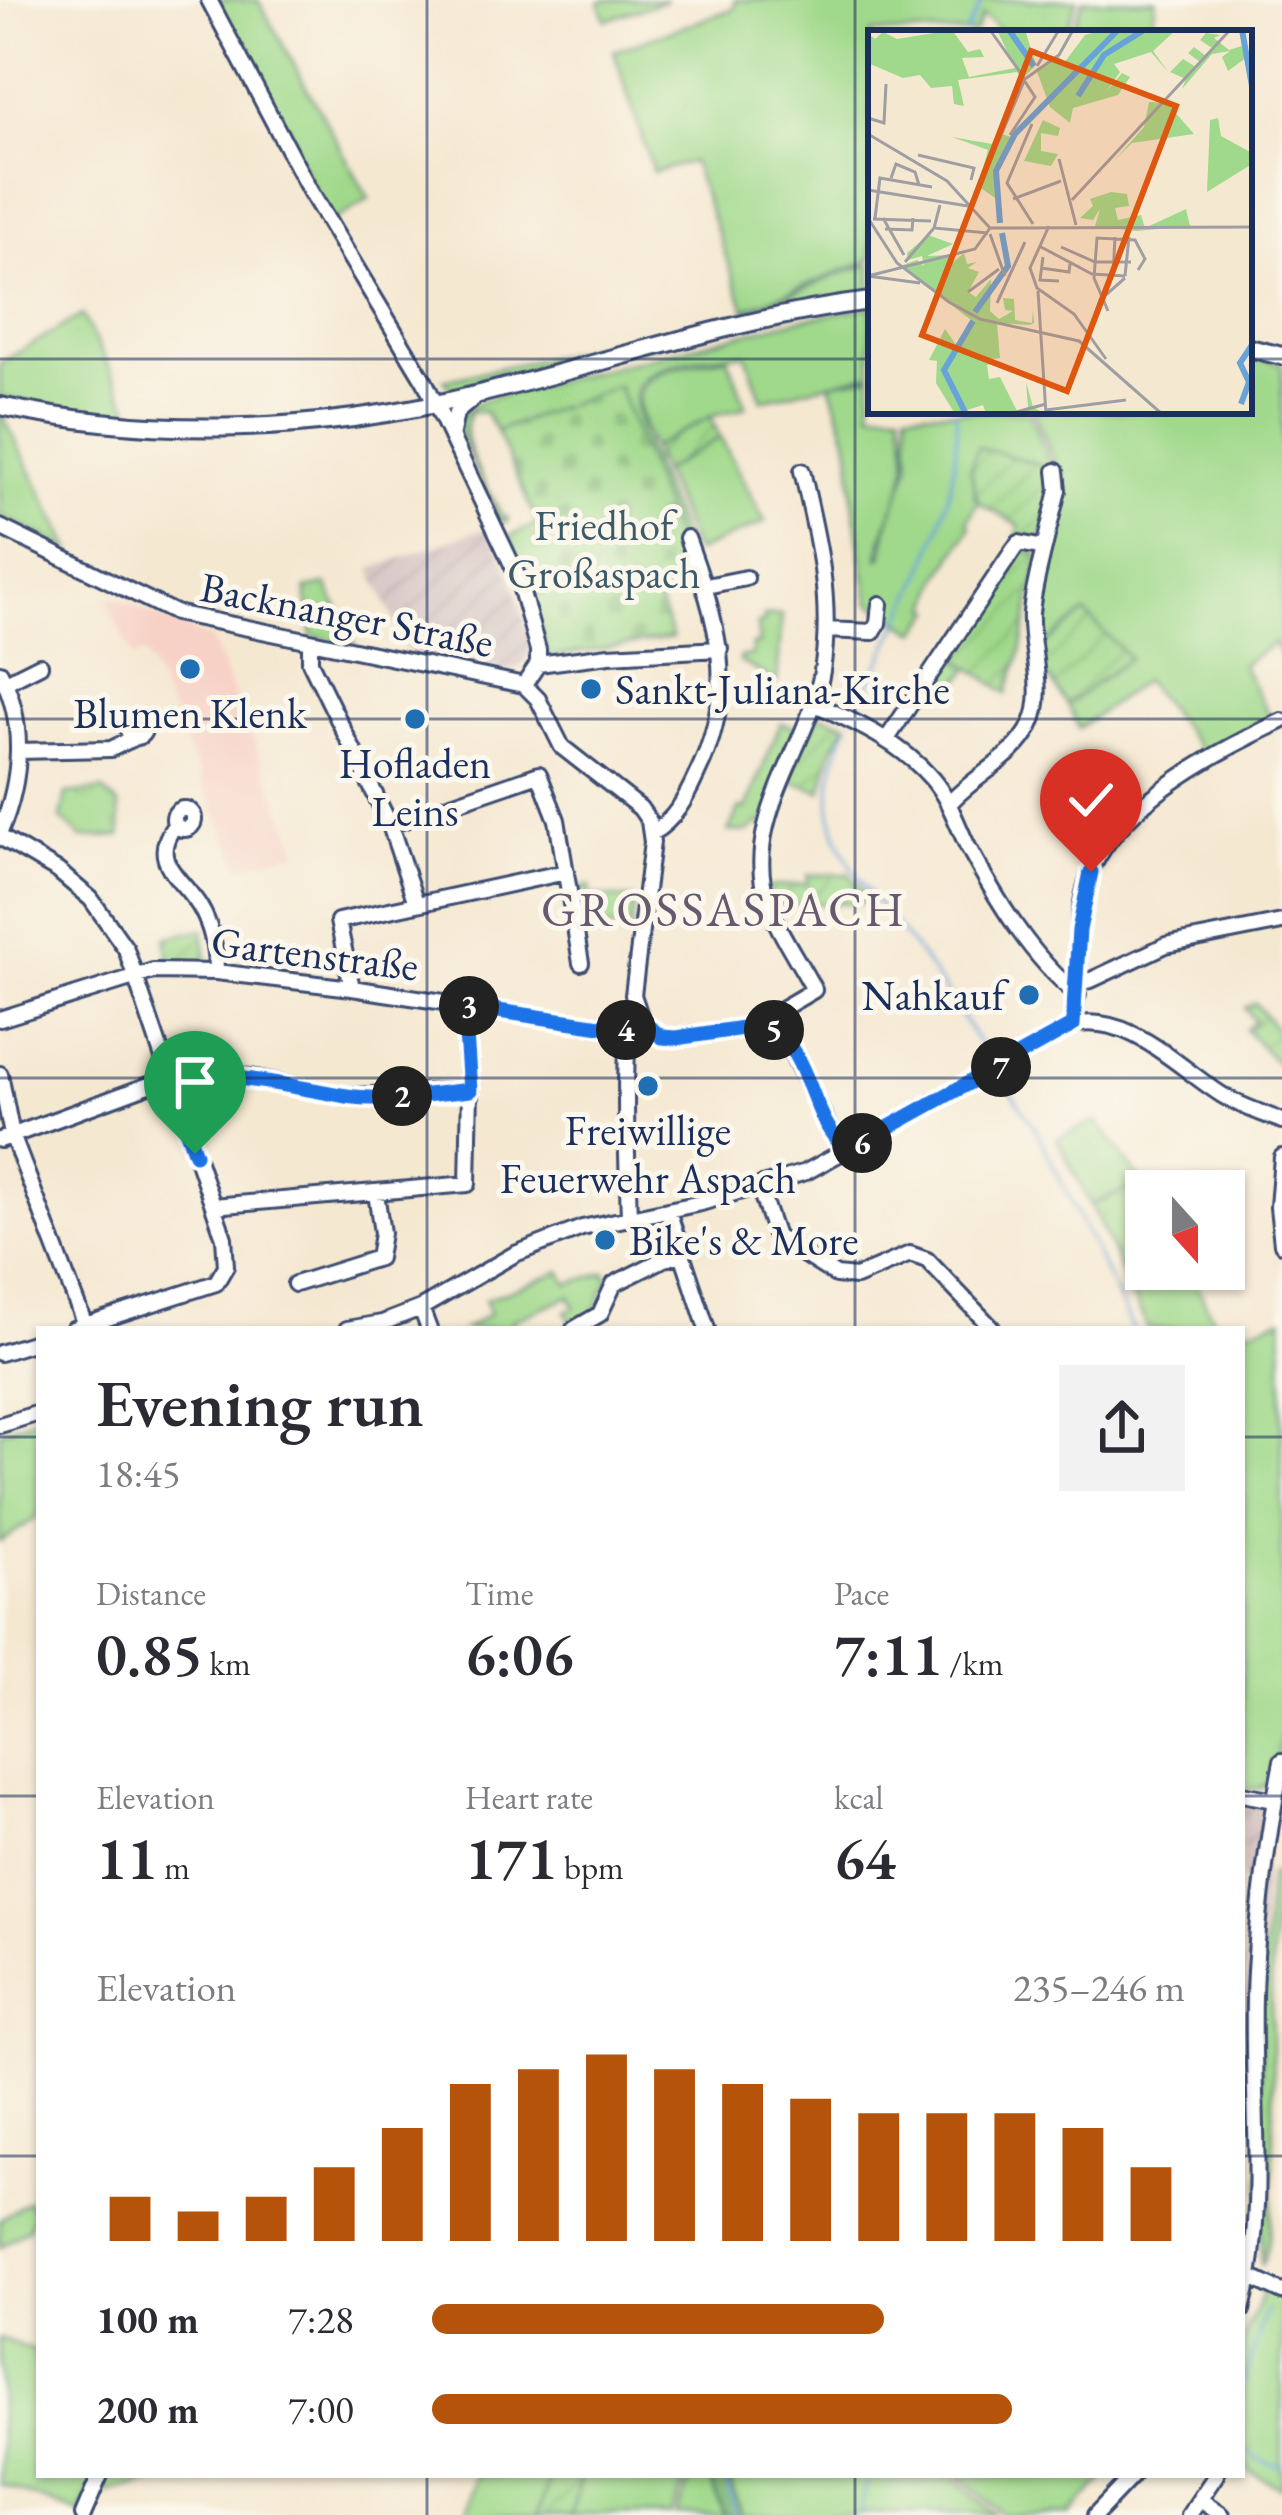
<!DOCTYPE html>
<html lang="en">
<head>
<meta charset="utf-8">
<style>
	:root { --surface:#fff; --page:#f2f2f3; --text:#2b2b33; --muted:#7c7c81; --accent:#b45309 }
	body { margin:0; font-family:"EB Garamond",serif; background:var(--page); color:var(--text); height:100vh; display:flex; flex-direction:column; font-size:45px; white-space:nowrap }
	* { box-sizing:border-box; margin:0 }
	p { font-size:39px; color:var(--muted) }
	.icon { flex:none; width:66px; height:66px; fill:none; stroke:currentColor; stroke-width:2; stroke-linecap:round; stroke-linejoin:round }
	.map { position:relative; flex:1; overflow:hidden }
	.details { position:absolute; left:36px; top:1326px; width:1209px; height:1152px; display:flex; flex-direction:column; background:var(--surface); border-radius:0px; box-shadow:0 3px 9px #0004 }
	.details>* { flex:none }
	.needle { width:78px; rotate:159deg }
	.fabs { position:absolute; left:1125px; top:1170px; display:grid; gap:24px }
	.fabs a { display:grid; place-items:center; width:120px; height:120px; border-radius:0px; background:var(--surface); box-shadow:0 3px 9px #0004; font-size:60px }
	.pin { position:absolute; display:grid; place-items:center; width:102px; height:102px; color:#fff; margin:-123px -51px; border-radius:50% 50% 50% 0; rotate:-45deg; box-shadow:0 0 12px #0007 }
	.pin .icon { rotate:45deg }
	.km { position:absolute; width:60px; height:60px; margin:-30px; border-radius:50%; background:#222; color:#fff; font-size:33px; line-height:60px; text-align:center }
	.round { display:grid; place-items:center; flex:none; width:126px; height:126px; border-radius:0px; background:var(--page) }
	.headline { display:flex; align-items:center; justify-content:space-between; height:204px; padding:0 60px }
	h1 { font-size:66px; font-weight:600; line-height:90px }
	.metrics { display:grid; grid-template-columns:repeat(3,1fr); gap:18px; height:204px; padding:12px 60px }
	.metrics div { display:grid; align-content:center }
	.metrics b { font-size:60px; font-weight:600 }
	.metrics small { font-size:33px; font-weight:400 }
	.metrics p { font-size:33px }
	.chart { height:336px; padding:24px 60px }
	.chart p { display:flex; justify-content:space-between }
	.chart svg { width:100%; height:216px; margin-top:12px; stroke:var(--accent); stroke-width:6 }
	ul { padding:0 60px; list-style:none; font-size:39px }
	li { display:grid; grid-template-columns:192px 144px 1fr; align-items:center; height:90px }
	li i { height:30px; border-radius:15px; background:var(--accent) }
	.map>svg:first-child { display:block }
	.built { fill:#f7d1c6 }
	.industrial { fill:url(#industrial-furrows) }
	.grass { fill:#a0d98b; stroke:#5e8474; stroke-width:3 }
	.forest { fill:url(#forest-firs); stroke:#4e746a; stroke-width:3 }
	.cemetery { fill:url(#cemetery-stones); stroke:#5e8474; stroke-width:3 }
	.park { fill:url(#park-tufts); stroke:#5e8474; stroke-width:3 }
	.garden { fill:url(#garden-furrows); stroke:#5e8474; stroke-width:3 }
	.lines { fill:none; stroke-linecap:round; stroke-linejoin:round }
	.stream { stroke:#67a3d8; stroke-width:3 }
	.minor-casing { stroke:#3c4b6f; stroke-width:20 }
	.major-casing { stroke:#3c4b6f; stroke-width:22 }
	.minor { stroke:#fff; stroke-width:14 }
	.major { stroke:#fff; stroke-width:16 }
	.route-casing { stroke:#fff; stroke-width:24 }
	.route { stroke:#1a73e8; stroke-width:15 }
	.grid { fill:none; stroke:#1b2f5e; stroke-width:3; stroke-opacity:0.55 }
	.poi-dot { fill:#1f6fb2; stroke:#fbf7ec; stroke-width:4.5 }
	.labels { text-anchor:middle; stroke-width:10; stroke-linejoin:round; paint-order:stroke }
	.park-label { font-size:42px; fill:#3c5a69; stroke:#fbf7ec }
	.street-label { font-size:42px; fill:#1b2f5e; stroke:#fbf7ec }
	.poi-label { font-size:42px; fill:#1b2f5e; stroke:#fbf7ec }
	.quarter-label { font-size:48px; letter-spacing:3px; fill:#665b6e; stroke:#fbf7ec }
	.inset-river { fill:none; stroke:#67a3d8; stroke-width:6 }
	.inset-road { fill:none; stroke:#9e9ea3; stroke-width:3 }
	.view { fill:#de5710; fill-opacity:0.15; stroke:#de5710; stroke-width:6 }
	.inset-edge { fill:none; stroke:#1b2f5e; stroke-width:6 }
</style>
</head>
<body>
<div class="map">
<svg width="1282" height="2515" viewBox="0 0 1282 2515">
	<defs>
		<pattern id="industrial-furrows" width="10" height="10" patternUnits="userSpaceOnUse" patternTransform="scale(3)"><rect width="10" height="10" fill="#d2bfbf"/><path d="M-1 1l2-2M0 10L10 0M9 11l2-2" fill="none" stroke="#b4a4a7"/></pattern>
		<pattern id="forest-firs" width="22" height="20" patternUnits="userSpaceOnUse" patternTransform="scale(3)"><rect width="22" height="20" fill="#80b977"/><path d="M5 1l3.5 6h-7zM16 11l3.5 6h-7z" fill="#689765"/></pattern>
		<pattern id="cemetery-stones" width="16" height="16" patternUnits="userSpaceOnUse" patternTransform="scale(3)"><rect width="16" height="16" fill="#a0d98b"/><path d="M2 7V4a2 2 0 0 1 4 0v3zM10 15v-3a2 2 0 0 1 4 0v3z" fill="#89bb7a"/></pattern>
		<pattern id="park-tufts" width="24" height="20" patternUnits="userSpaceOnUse" patternTransform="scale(3)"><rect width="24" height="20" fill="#a0d98b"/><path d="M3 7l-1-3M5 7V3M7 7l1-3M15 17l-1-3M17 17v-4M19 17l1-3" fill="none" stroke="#89bb7a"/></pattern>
		<pattern id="garden-furrows" width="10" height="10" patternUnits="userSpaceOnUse" patternTransform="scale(3)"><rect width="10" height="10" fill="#a0d98b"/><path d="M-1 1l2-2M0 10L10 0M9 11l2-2" fill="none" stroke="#89bb7a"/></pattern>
	</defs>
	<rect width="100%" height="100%" fill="#fbf7ec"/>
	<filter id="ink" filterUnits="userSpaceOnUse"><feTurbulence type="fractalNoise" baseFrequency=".00833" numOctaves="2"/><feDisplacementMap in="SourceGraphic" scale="24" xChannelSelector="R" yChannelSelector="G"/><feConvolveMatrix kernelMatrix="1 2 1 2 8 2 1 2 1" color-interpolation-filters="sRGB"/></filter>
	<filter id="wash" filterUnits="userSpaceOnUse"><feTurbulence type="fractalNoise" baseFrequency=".004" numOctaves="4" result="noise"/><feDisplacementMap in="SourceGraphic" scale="48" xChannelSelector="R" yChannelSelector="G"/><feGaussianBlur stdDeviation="2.7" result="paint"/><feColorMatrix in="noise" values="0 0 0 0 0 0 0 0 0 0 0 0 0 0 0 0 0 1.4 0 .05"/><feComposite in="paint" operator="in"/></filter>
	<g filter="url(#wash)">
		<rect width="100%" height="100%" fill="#f5e8d1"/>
		<path class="built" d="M113,597L211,639L299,851L240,866L147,657L143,654L133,658L106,599Z"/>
		<path class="industrial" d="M480,530L488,532L494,539L512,578L532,647L528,658L516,670L502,671L409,655L371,569Z
			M1242,1804L1268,1805L1250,2127L1247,2281L1242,2293Z"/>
		<path class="grass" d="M213,0H258L369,199L332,222Z
			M604,0H667L606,20L599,2Z
			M735,0H1077L1066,33H1003L983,15L975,33H871V260L745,309L692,162L653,172L614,51L733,9Z
			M1083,0H1156L1151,33H1072Z
			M871,265V294L454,392L444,380L736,317L849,270Z
			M871,307V373L762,400L746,354C722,353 643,362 636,391C629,419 676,520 688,550L680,553L618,386L496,431L485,412H471C452,437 489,489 502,517H507L508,521L500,523L463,443L458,425L461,416L478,402L498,396L797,320Z
			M82,315L135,418L57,409L0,397V363Z
			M1249,356L1282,364V657L1274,643L1242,665L1270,717L1206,757L1144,680L1079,728L1067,705L1128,658L1035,652L1036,619L1059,472L1033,411H1249Z
			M728,357L746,407L710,417L652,448C646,431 635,409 640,391C647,367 707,361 728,357Z
			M871,376V411H901C904,430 909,449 906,468C902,500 881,526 879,558L882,557L889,521L910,465L907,411H1028L1052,468L974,494L978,502L968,520L970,528L940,577L930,607L934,610L917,632L869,602L853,501L850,448L830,383Z
			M0,413L2,414L71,550L0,515Z
			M720,437L765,522L696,552L662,472Z
			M327,585L355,644L312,636L306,589Z
			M782,615L777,682L739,661L740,657L752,655V645L759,644L757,624L764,623V616Z
			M949,653L970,668L954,688L928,684Z
			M781,723L802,729L764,824H757L748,832L728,831L740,808L746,809Z
			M590,886V896L635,900L630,934L620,932V928L576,927L572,895H580V888Z
			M1097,1121L1143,1183L1091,1205L1057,1139Z
			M1146,1266L1189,1269L1218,1329H1148L1124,1277Z
			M561,1271L568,1284L605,1272L610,1284L604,1288L594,1314L572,1325L566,1311L575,1307L570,1296L512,1320L515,1329H464L490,1314L484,1300Z
			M1282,1318V1733L1273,1779L1261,1788L1242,1789V1332Z
			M39,1416V1516L0,1542V1432Z
			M1275,1872L1279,1875C1274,1909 1271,1944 1271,1978C1270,2037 1282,2226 1261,2266V1981L1270,1875Z
			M28,2201L35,2214L27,2229L0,2248V2219Z
			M1264,2288L1282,2296V2488L1251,2472L1242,2459V2344Z
			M0,2338L39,2353V2475H96L80,2514L0,2484Z
			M104,2475H180L94,2496Z
			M475,2475H551L538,2515H467Z
			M581,2475H688L671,2515H571Z
			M693,2475H708L724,2515H676Z
			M728,2475H950L992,2513L741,2515Z
			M958,2475H1107L1069,2515H1003Z"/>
		<path class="forest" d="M708,2475H728L741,2515H724Z"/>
		<path class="cemetery" d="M618,386L692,582L656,594L672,638L549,657L510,536L538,524L496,431Z"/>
		<path class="park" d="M102,790L119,805L121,836L82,838L61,819L66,794Z
			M1143,1183L1148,1191L1146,1266L1124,1277L1091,1205Z"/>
		<path class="garden" d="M710,417L720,437L662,472L652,448Z
			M978,447L1052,468L1056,490L1041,540L1017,535L1020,526L978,502L970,468Z
			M1021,549L1036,553L1039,558L1021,652L1007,693L949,653L1001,587L1000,578Z
			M1085,613L1129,658L1067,705L1050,679L1037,678L1035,652Z
			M820,715L847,723L832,749L821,791L784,779Z
			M849,874L871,902L777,905L771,901L768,887L807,884L808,875Z
			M203,929L207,962L170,964L166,938Z
			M1255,1003L1282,1037V1069L1245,1029L1255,1022L1245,1008Z
			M551,2475H581L571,2515H538Z"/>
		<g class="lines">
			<path class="stream" d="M966,33L983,0
				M853,716C898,621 963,520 956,411
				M848,724C800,832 857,874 919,954C945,989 968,1027 992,1063
				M997,1071L1037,1131L1133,1329
				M1242,2390L1266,2310
				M1242,2444L1259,2460L1282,2466
				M725,2475L735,2515
				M860,2515L868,2475"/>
		</g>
	</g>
	<g filter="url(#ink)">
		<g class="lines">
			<defs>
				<path id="minor" d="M209,0L310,191L425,382L517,575L538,650V664L524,685
					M451,437L456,413L475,397
					M0,527L175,613L524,685L538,699L562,747L640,808L649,821L652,842L633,995L642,1022L662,1037L676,1038L763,1025L786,1041L834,1136L848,1150
					M706,586L746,578
					M826,630L873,632L878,623L880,604
					M310,641V662L390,825L416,903
					M538,664L609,655L720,649
					M0,672C26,722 22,780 0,832
					M6,682L40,665
					M815,704C858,723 901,743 932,779C949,799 956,822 967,845C995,897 1031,958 1078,995
					M128 729a8 8 0 1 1 16 0a8 8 0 1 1-16 0Z
					M887,739L1014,549L1019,543L1044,548L1058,490L1056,471
					M18,751L111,749L138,736
					M950,803C973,776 1016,758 1031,725C1047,693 1029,647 1031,613C1033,591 1039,569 1044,548
					M174 819a10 10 0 1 1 20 0a10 10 0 1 1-20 0Z
					M175,825C147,862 182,877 200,907C212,927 216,950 216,972
					M390,825L539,774L557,820L581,963
					M652,833C675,820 686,798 697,774C739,689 718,622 687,538
					M0,837L58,871L91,899L126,949L224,1238L226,1266L216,1283L73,1329
					M1079,982L1091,980L1166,945L1282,922
					M352,988L338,921L566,872
					M0,1019L153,971L216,972L352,988L628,1030
					M763,1025L778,1011L814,990C799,961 777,931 767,900C741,821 810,745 822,671C833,601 818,538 802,471
					M1073,1025C1081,979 1073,931 1086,885C1107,810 1215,752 1282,721
					M0,1074L12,1135L85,1325
					M0,1140L168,1078L204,1074L251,1077L350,1096L470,1090
					M1282,1157L1278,1207L1282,1244
					M759,1187L776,1237L836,1275L856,1277L910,1254L927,1260L993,1329
					M213,1206L468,1184L470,1090L464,1006
					M668,1211L707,1329
					M629,1217C627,1154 624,1093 628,1030L632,1028
					M295,1284L378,1258L382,1233L376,1193
					M421,1308L429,1329
					M347,1329L382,1323L421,1308L515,1254L582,1228L701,1203L806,1172L1073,1025C1131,1013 1177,1067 1222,1095C1240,1106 1262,1113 1282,1121
					M574,1329L600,1314L614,1284L664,1259L680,1255
					M0,1353L39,1341
					M0,1425L39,1413
					M1242,1794L1274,1800
					M1250,2277L1282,2292
					M1242,2310C1270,2199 1248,2084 1255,1971C1259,1901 1269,1829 1282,1761
					M1202,2501L1222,2515
					M83,2515L100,2475
					M1095,2515L1133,2475
					M1189,2515L1216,2475"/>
				<path id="major" d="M1249,348L1282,356
					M0,406C154,439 318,433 471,396C604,364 736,317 871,301"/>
			</defs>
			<use href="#minor" class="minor-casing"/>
			<use href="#major" class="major-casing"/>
			<use href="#minor" class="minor"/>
			<use href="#major" class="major"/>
		</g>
	</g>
	<g class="lines" filter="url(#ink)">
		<defs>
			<path id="route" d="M195,1154L168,1078C231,1071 286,1086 347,1096C387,1102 430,1094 470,1090L464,1006L628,1030L642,1022L662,1037L676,1038L763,1025C813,1046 807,1120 848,1150L1073,1025L1079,930L1091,872"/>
		</defs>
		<use href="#route" class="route-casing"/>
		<use href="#route" class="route"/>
	</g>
	<path class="grid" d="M427,0V1329M855,0V1329M0,359H871M1249,359H1282M0,719H1282M0,1078H1282M0,1437H39M1242,1437H1282M0,1796H39M1242,1796H1282M0,2156H39M1242,2156H1282M427,2475V2515M855,2475V2515"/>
	<g class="poi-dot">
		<circle cx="190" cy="669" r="12"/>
		<circle cx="591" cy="689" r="12"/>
		<circle cx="415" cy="719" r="12"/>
		<circle cx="1029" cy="995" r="12"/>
		<circle cx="648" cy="1086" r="12"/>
		<circle cx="605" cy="1240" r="12"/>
	</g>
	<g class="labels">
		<g class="park-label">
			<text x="604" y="540">Friedhof<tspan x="604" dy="48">Großaspach</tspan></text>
		</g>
		<g class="street-label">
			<text transform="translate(347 614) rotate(11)" y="15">Backnanger Straße</text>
			<text transform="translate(315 953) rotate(7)" y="15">Gartenstraße</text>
		</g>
		<g class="poi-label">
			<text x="615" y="704" text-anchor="start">Sankt-Juliana-Kirche</text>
			<text x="190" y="728">Blumen Klenk</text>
			<text x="415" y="778">Hofladen<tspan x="415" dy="48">Leins</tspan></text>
			<text x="1005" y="1010" text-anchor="end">Nahkauf</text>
			<text x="648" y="1145">Freiwillige<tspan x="648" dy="48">Feuerwehr Aspach</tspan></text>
			<text x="629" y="1255" text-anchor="start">Bike's &amp; More</text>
		</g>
		<g class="quarter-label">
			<text x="724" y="926">GROSSASPACH</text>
		</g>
	</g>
	<g transform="translate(868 30)">
		<rect width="384" height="384" fill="#f5e8d1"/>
		<path d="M84,0L100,22L112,19L116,27L94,28L101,47L147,38L129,0H157L168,35L155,48L134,104L143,107L127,141V168L110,156L120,120L84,107L124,114L154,50L149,42L90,50L96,76L86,74L84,56L63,58L52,45L35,48L0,33V3L7,9L15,2L29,9ZM234,0H274L236,24L231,32L278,0H308L285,21L301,43L283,22L246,34L252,42L238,62L254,43L262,47L250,65L205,78L202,93L182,77L168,39L191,27L196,33L217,5ZM338,3L352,5L346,8L361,20L377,15L378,28L360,41L354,27L362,21L344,24L314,59L318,49L302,42L315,29L328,37L332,32L320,23L326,17L338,26L344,18L332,10ZM281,72L299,73L326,104L264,113L245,132L276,97ZM350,88L353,106L384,123V134L339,162L342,90ZM175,90L192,98L190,106L173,103V121L190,124L183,136L156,131ZM243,162L259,164L261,176L247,178L250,190L273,185L277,198L318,179L322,196L268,201L227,196L232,179L225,190L212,188L225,176L222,169ZM60,205L85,214L59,226L82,225L84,233L96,223L99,234L109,232L100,238L111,242L100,262L108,267L123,249L122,281L131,289L145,281L137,280L135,268L146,269L147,290L164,293L165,280L166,293L162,295L129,293L132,328L115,331L132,332L119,335L121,349L132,347L149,381L160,377L158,352L165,377L177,384H118L115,375L87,384L68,353L69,331L61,330L77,299L89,316L103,290L32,236L49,230L56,236L54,226L40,230L39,223Z" fill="#a0d98b"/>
		<path class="inset-river" d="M141,0L166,36M374,0L384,56M210,66L236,25L276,0M132,193L128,141L147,104L250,0M107,282L140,236L134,203M373,374L381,352L372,333L384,315M98,384L76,340L105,291"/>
		<path class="inset-road" d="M122,0L157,49M169,36L191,0M0,88L16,93L18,54M164,94L139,153L165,194M0,104L79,151L122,198M142,105L167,67L156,50M50,125L106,138L103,150M191,129L208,195M23,148L28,134L47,142L51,155M0,160L100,176M145,169L193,151M204,170L362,0M72,175L66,198L120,203M102,178L157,49L191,25L205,0M0,188L29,233L81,272L112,289L211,311L294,384M7,188L12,148L64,157M15,188L36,225M5,189L63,191M181,196L162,238L169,258L206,284L238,329M122,198L384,197M17,199L44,200L45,188M122,204L137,246M173,217L224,244L257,246M193,217L227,232H263M175,227L172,250L191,251M37,232L66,198M173,238L201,242L202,234M0,246L107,219L122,198M0,246L52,253M245,246L247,207M257,246L261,207M170,261L178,384M100,262L131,239M129,273L157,212M240,281L226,248L229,208L267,210L277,229L270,240M222,300L232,270L257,248M178,380L258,370M141,384L178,374"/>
		<path class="view" d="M163,21L308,76L199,361L54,305Z"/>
		<rect width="384" height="384" class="inset-edge"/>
	</g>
</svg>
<div class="fabs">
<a><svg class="needle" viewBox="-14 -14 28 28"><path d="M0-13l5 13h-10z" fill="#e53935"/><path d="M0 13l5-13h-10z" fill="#7c7c81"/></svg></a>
</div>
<div class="pin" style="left:195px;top:1154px;background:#1e9e55"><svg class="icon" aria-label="arrive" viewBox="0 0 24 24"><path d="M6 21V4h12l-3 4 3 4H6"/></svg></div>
<div class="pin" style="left:1091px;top:872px;background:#d93025"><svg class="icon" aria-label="check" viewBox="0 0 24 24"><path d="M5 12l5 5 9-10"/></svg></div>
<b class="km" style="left:402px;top:1096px">2</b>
<b class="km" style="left:469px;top:1006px">3</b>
<b class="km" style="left:626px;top:1030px">4</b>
<b class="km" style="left:774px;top:1030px">5</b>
<b class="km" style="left:862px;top:1143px">6</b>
<b class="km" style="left:1001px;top:1067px">7</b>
<section class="details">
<div class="headline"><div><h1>Evening run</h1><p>18:45</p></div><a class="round"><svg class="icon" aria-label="share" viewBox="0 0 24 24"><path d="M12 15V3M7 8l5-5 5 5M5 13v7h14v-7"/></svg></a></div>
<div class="metrics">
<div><p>Distance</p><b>0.85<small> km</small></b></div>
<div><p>Time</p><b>6:06</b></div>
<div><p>Pace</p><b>7:11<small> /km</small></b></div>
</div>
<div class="metrics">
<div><p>Elevation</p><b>11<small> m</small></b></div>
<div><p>Heart rate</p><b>171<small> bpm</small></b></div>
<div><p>kcal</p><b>64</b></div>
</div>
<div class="chart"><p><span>Elevation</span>235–246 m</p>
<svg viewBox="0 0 160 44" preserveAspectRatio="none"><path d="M5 44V35M15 44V38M25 44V35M35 44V29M45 44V21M55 44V12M65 44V9M75 44V6M85 44V9M95 44V12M105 44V15M115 44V18M125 44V18M135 44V18M145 44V21M155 44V29"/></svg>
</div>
<ul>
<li><b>100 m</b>7:28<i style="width:60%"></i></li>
<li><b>200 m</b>7:00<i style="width:77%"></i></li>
</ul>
</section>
</div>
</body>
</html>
